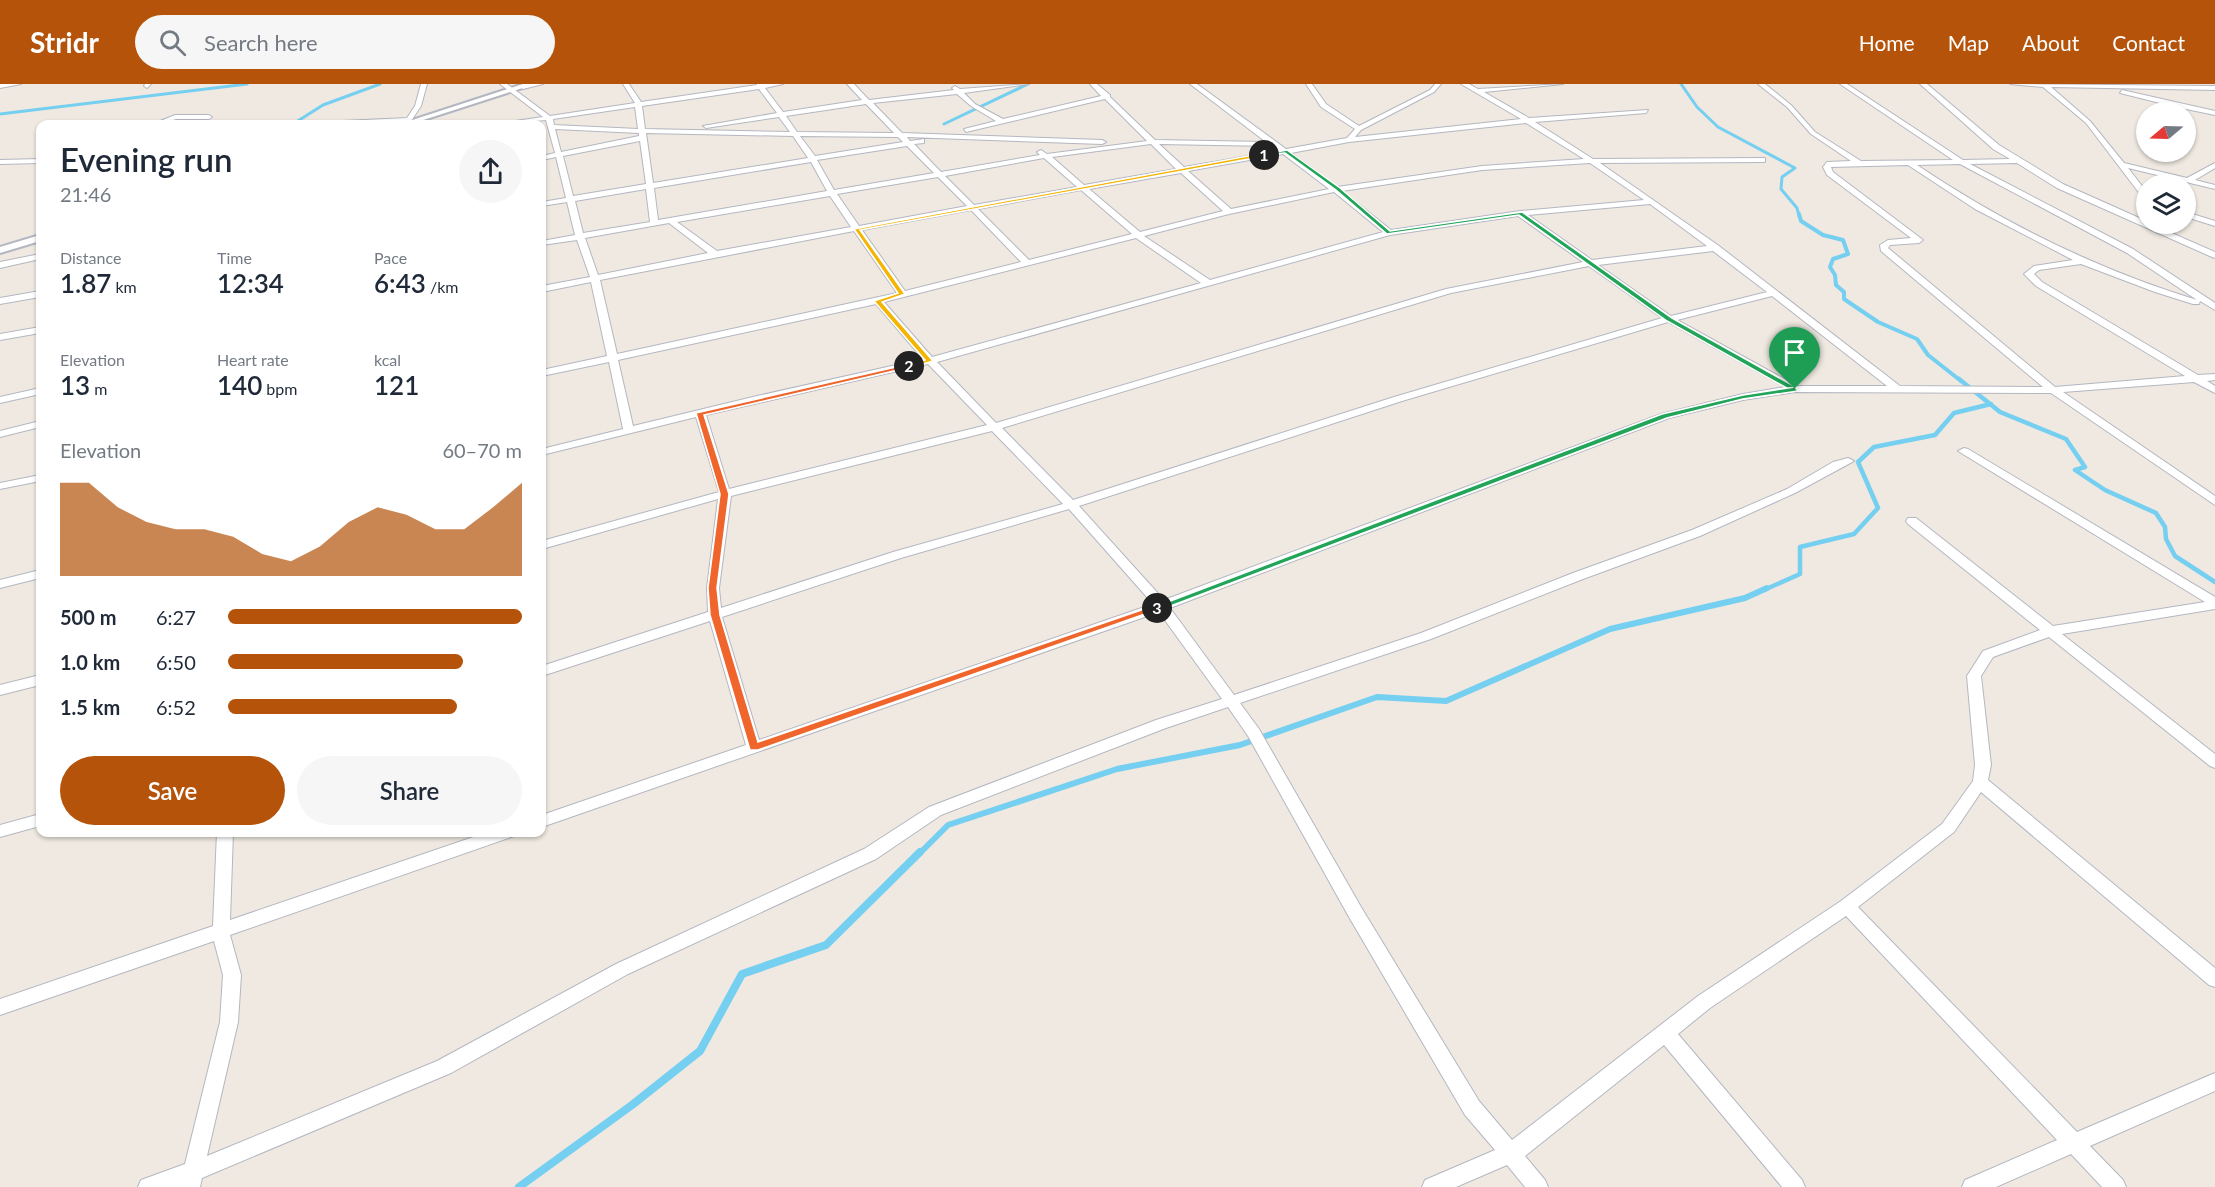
<!DOCTYPE html>
<html lang="en">
<head>
<meta charset="utf-8">
<style>
	:root { --surface:#fff; --page:#f6f6f7; --text:#1f2937; --muted:#747a83; --accent:#b45309 }
	body { margin:0; font-family:Lato,sans-serif; background:var(--page); color:var(--text); height:100vh; display:flex; flex-direction:column; font-size:22px; white-space:nowrap }
	* { box-sizing:border-box; margin:0 }
	p { font-size:20px; color:var(--muted) }
	.icon { flex:none; width:33px; height:33px; fill:none; stroke:currentColor; stroke-width:2; stroke-linecap:round; stroke-linejoin:round }
	.map { position:relative; flex:1; overflow:hidden }
	.panel { position:absolute; left:36px; top:36px; width:510px; height:717px; display:flex; flex-direction:column; background:var(--surface); border-radius:12px; box-shadow:0 2px 4px #0004 }
	.panel>* { flex:none }
	.needle { width:39px; rotate:251deg }
	.buttons { position:absolute; left:2136px; top:18px; display:grid; gap:12px }
	.buttons a { display:grid; place-items:center; width:60px; height:60px; border-radius:50%; background:var(--surface); box-shadow:0 2px 4px #0004; font-size:30px }
	.pin { position:absolute; display:grid; place-items:center; width:51px; height:51px; color:#fff; margin:-62px -26px; border-radius:50% 50% 50% 0; rotate:-45deg; box-shadow:0 0 6px #0007 }
	.pin .icon { rotate:45deg }
	.km { position:absolute; width:30px; height:30px; margin:-15px; border-radius:50%; background:#222; color:#fff; font-size:16px; line-height:30px; text-align:center }
	.round { display:grid; place-items:center; flex:none; width:63px; height:63px; border-radius:32px; background:var(--page) }
	.summary { display:flex; align-items:center; justify-content:space-between; height:102px; padding:0 24px }
	h1 { font-size:33px; font-weight:600; line-height:45px }
	.stats { display:grid; grid-template-columns:repeat(3,1fr); gap:9px; height:102px; padding:6px 24px }
	.stats div { display:grid; align-content:center }
	.stats b { font-size:26px; font-weight:600 }
	.stats small { font-size:16px; font-weight:400 }
	.stats p { font-size:16px }
	.chart { height:168px; padding:12px 24px }
	.chart p { display:flex; justify-content:space-between }
	.chart svg { width:100%; height:108px; margin-top:6px; fill:var(--accent); opacity:.7 }
	.action { display:flex; gap:12px; margin-top:auto; padding:12px 24px }
	.action a { flex:1; height:69px; border-radius:36px; background:var(--accent); color:#fff; font-size:24px; font-weight:600; line-height:69px; text-align:center }
	.action a+a { background:var(--page); color:var(--text) }
	ul { padding:0 24px; list-style:none; font-size:20px }
	li { display:grid; grid-template-columns:96px 72px 1fr; align-items:center; height:45px }
	li i { height:15px; border-radius:8px; background:var(--accent) }
	header { display:flex; align-items:center; gap:36px; box-sizing:border-box; height:84px; padding:0 30px; background:var(--accent); color:#fff }
	header strong { font-size:28px }
	nav { display:flex; gap:33px; margin-inline-start:auto; font-size:21px }
	.search { width:420px; height:54px; background:var(--page); display:flex; align-items:center; gap:15px; box-sizing:border-box; padding:0 21px; border-radius:33px; color:var(--muted); font-size:22px }
	.map>svg:first-child { display:block }
	.lines { fill:none; stroke-linecap:round; stroke-linejoin:round }
	.stream-far4 { stroke:#75cff0; stroke-width:3 }
	.stream-far3 { stroke:#75cff0; stroke-width:4 }
	.stream-far2 { stroke:#75cff0; stroke-width:4.5 }
	.stream-far1 { stroke:#75cff0; stroke-width:6 }
	.stream { stroke:#75cff0; stroke-width:8 }
	.minor-casing { stroke:#b4b7c1; stroke-width:2 }
	.tertiary-casing { stroke:#b4b7c1; stroke-width:4 }
	.minor { fill:#fff; fill-rule:evenodd }
	.tertiary { fill:#fff; fill-rule:evenodd }
	.split-1 { fill:#22a559; stroke:#fff; stroke-width:1.5 }
	.split-2 { fill:#f5b400; stroke:#fff; stroke-width:1.5 }
	.split-3 { fill:#f0652b; stroke:#fff; stroke-width:1.5 }
	.split-4 { fill:#22a559; stroke:#fff; stroke-width:1.5 }
</style>
</head>
<body>
<header>
<strong>Stridr</strong>
<div class="search"><svg class="icon" aria-label="search" viewBox="0 0 24 24"><circle cx="10" cy="10" r="6"/><path d="M15 15l6 6"/></svg>Search here</div>
<nav><a>Home</a><a>Map</a><a>About</a><a>Contact</a></nav>
</header>
<div class="map">
<svg width="2215" height="1103" viewBox="0 0 2215 1103">
	<rect width="100%" height="100%" fill="#efe9e1"/>
	<g class="lines">
		<path class="stream-far4" d="M1681,0L1697,23L1718,43L1795,84L1782,93L1781,105L1797,124L1799,132
			M0,30L247,0
			M293,40L323,21L380,0
			M944,40L1028,0"/>
		<path class="stream-far3" d="M1799,130L1801,137L1823,151L1843,156L1848,170L1833,175L1830,183L1835,191L1836,201L1844,208V215L1878,238L1917,255L1928,271L1961,297"/>
		<path class="stream-far2" d="M1959,295L2000,328L2066,355L2085,383L2075,386L2105,406L2156,429L2165,443L2166,455L2175,472L2215,498
			M1764,506L1800,490V463L1854,450L1878,424L1858,378L1874,363L1935,351L1954,329L1991,320"/>
		<path class="stream-far1" d="M919,770L948,741L1117,685L1240,661L1377,613L1446,617L1610,545L1745,514L1767,504"/>
		<path class="stream" d="M519,1103L632,1021L700,967L742,890L826,861L920,768"/>
		<defs>
			<path id="minor" d="M0,0H21L0,4Z
				M145,0H151L147,4L144,2Z
				M421,0H427L421,22L409,40H403L404,38L318,40L321,38L407,34L415,22Z
				M500,0H507L550,32L635,19L623,0H629L641,18L757,1L756,0H783L765,4L783,28L862,16L847,0H854L869,16L954,6L952,4L955,2L960,5L1029,0L964,9L975,20L1003,35L1101,12L1090,0H1097L1110,11V13L1155,56L1266,58L1190,0H1197L1286,65L1347,54L1355,45L1321,23L1306,0H1312L1326,20L1359,42L1430,6L1435,0H1441L1434,8L1361,46L1355,53L1521,35L1461,0H1469L1478,5L1563,0L1484,8L1529,34L1648,26L1646,29L1535,38L1593,75L1765,74V78H1762L1600,79L1719,162L1900,302L2043,303L1881,167L1880,161L1888,156L1911,154L1827,91L1823,83L1827,78L1851,77L1811,50L1787,23L1758,0H1765L1791,21L1815,48L1861,77L1953,76L1840,0H1847L1963,76L2010,75L1993,65L1920,0H1927L1999,61L2063,100L2146,137V140H2151L2215,168V174L2212,173L2057,104L2017,79L1970,80L2133,165L2215,219V226L2200,217L2199,220H2193L2155,208L2081,180L2039,186L2034,190L2042,198L2198,291L2215,290V296L2207,297L2215,302V309L2194,298L2063,308L2215,412V421L2051,309L1795,308L1743,316L1669,334L1170,524L1234,611L1421,549L1573,489L1692,446L1787,405L1833,378L1848,374L1854,377L1795,409L1700,452L1583,495L1431,555L1240,619L1259,645L1361,823L1479,1017L1512,1056L1698,912L1841,817L1942,740L1973,697L1975,681L1967,592L1983,567L2040,546L1908,440L1906,437L1908,434H1916L2053,542L2205,518L1958,367L1964,364L1968,365L2215,513V525L2062,550L2215,670V684L2210,682L2049,553L1993,573L1981,592L1991,681L1988,696L2215,884V903L2209,901L1981,708L1954,748L1858,823L2077,1048L2215,989V1007L2090,1062L2123,1096L2126,1103H2102L2071,1070L1996,1103H1962L1965,1096L2057,1056L1846,832L1710,924L1678,950L1802,1096L1805,1103H1782L1664,961L1525,1072L1545,1096L1548,1103H1525L1507,1081L1456,1103H1422L1425,1096L1495,1066L1465,1031L1349,833L1248,652L1228,623L1166,644L941,731L876,775L628,890L451,989L202,1094L200,1103H138L141,1096L185,1080L220,938L223,891L214,857L0,931V915L213,842L217,748H233L230,836L488,748H516L514,752L230,851L241,891L238,938L207,1072L437,977L616,880L864,765L929,723L1156,636L1222,615L1159,528L542,743V731L746,661L710,537L542,592V582L708,528L707,504L718,415L542,465V457L719,408L696,333L542,371V365L623,345L609,278L542,292V286L607,272L591,198L542,208V202L590,193L577,156L542,161V157L575,151L567,118L542,122V118L566,114L556,73L542,76V72L555,69L546,36L505,40L508,38L543,33ZM759,5L777,29L703,42L706,44L779,33L790,48L645,45L642,22ZM957,10L971,22L996,37L964,45L966,48L1105,15L1147,57L1047,70L1041,66L1037,68L1040,71L941,88L914,60L924,59V55L910,57L907,53L1102,60L1106,58L1102,56L902,49L873,19ZM866,20L894,49L797,48L786,32ZM635,23L638,45L554,41L553,35ZM1526,39L1584,75L1482,82L1337,103L1291,69L1349,58ZM555,45L639,49V52L561,68ZM646,49L793,52L808,74L653,99ZM800,52L898,53L903,58L815,72ZM640,57L646,100L573,112L563,72ZM1151,60L1176,85L1084,101L1052,73ZM1159,60L1272,62L1278,67L1184,83ZM907,62L934,89L834,106L817,76ZM1283,70L1329,105L1231,125L1188,87ZM1044,74L1077,103L974,121L945,92ZM811,78L827,107L658,136L654,104ZM1590,79L1644,116L1520,127L1391,146L1342,107L1482,86ZM1960,80L2127,169L2197,216C2096,185 2005,140 1917,81ZM1908,81L1975,125L2073,176L2034,182L2024,190L2036,202L2185,292L2055,303L1888,164L1890,161L1919,159L1923,156L1833,88L1831,83ZM1181,89L1223,127L1140,148L1089,105ZM938,93L967,122L859,142L837,110ZM646,105L650,138L583,149L575,117ZM1081,106L1132,150L1029,176L978,125ZM1334,108L1383,148L1210,196L1144,152L1229,130ZM830,112L851,143L717,167L677,138ZM1650,120L1707,162L1592,176L1528,131ZM971,126L1021,178L905,207L862,146ZM1518,132L1583,178L1446,205L996,339L937,278L1390,151ZM669,139L708,169L598,191L585,154ZM854,147L897,209L617,270L600,196ZM1136,154L1201,199L932,273L884,218ZM1713,167L1767,208L1671,232L1598,181ZM1589,182L1662,234L1394,313L1073,416L1002,344L1451,209ZM1772,212L1887,302H1797L1677,236ZM876,220L923,275L757,312L633,342L618,276ZM1668,238L1785,303L1743,310L1661,330L1164,516L1079,422L1402,317ZM928,280L987,341L729,405L706,331ZM992,347L1063,420L893,468L721,524L719,504L731,412ZM1069,425L1153,520L759,656L722,533L901,474Z
				M529,0H543L523,5L520,3Z
				M2010,0L2215,2V6L2051,3L2090,37L2124,79L2187,94L2215,79V84L2195,96L2215,101V105L2128,84L2146,107V114H2143L2086,39L2043,3Z
				M2122,6L2215,27V31L2186,25L2182,28H2175L2180,24L2120,9Z
				M175,31H209L212,33L209,35H176L161,40H153Z
				M40,75V79L0,80V76Z
				M2186,128L2215,137V142L2186,133Z
				M40,170V175L0,184V178Z
				M40,207V213L0,220V214Z
				M40,243V249L0,256V250Z
				M40,304V310L0,319V313Z
				M40,337V343L0,353V347Z
				M40,391V397L0,405V399Z
				M40,486V494L0,504V496Z
				M40,591V601L0,611V601Z
				M40,730V742L0,753V741Z"/>
			<path id="tertiary" d="M523,0H535L411,40H400Z
				M40,151V157L0,169V163Z"/>
		</defs>
		<use href="#minor" class="minor-casing"/>
		<use href="#tertiary" class="tertiary-casing"/>
		<use href="#minor" class="minor"/>
		<use href="#tertiary" class="tertiary"/>
	</g>
	<path class="split-1" d="M1287,66L1340,104L1390,147L1522,128L1672,234L1799,305L1792,307L1667,237L1519,131L1387,150L1336,106L1285,69L1261,71Z"/>
	<path class="split-2" d="M1264,69L1265,72L860,146L905,210L882,218L933,277L909,284L906,280L925,276L874,217L898,209L854,145Z"/>
	<path class="split-3" d="M909,280L911,283L704,331L729,410L717,504L720,531L758,658L1153,522L1162,524L758,666H750L710,531L708,504L720,410L696,329Z"/>
	<path class="split-4" d="M1795,303L1798,307L1743,315L1667,334L1160,526L1152,524L1662,330L1743,311Z"/>
</svg>
<div class="buttons">
<a><svg class="needle" viewBox="-14 -14 28 28"><path d="M0-13l5 13h-10z" fill="#e53935"/><path d="M0 13l5-13h-10z" fill="#747a83"/></svg></a>
<a><svg class="icon" aria-label="layers" viewBox="0 0 24 24"><path d="M12 4l9 5-9 5-9-5zM3 14l9 5 9-5"/></svg></a>
</div>
<div class="pin" style="left:1795px;top:305px;background:#1e9e55"><svg class="icon" aria-label="arrive" viewBox="0 0 24 24"><path d="M6 21V4h12l-3 4 3 4H6"/></svg></div>
<b class="km" style="left:1264px;top:71px">1</b>
<b class="km" style="left:909px;top:282px">2</b>
<b class="km" style="left:1157px;top:524px">3</b>
<section class="panel">
<div class="summary"><div><h1>Evening run</h1><p>21:46</p></div><a class="round"><svg class="icon" aria-label="share" viewBox="0 0 24 24"><path d="M12 15V3M7 8l5-5 5 5M5 13v7h14v-7"/></svg></a></div>
<div class="stats">
<div><p>Distance</p><b>1.87<small> km</small></b></div>
<div><p>Time</p><b>12:34</b></div>
<div><p>Pace</p><b>6:43<small> /km</small></b></div>
</div>
<div class="stats">
<div><p>Elevation</p><b>13<small> m</small></b></div>
<div><p>Heart rate</p><b>140<small> bpm</small></b></div>
<div><p>kcal</p><b>121</b></div>
</div>
<div class="chart"><p><span>Elevation</span>60–70 m</p>
<svg viewBox="0 0 160 44" preserveAspectRatio="none"><path d="M0 44V6L10 6L20 16L30 22L40 25L50 25L60 28L70 35L80 38L90 32L100 22L110 16L120 19L130 25L140 25L150 16L160 6V44z"/></svg>
</div>
<ul>
<li><b>500 m</b>6:27<i style="width:100%"></i></li>
<li><b>1.0 km</b>6:50<i style="width:80%"></i></li>
<li><b>1.5 km</b>6:52<i style="width:78%"></i></li>
</ul>
<div class="action"><a>Save</a><a>Share</a></div>
</section>
</div>
</body>
</html>
